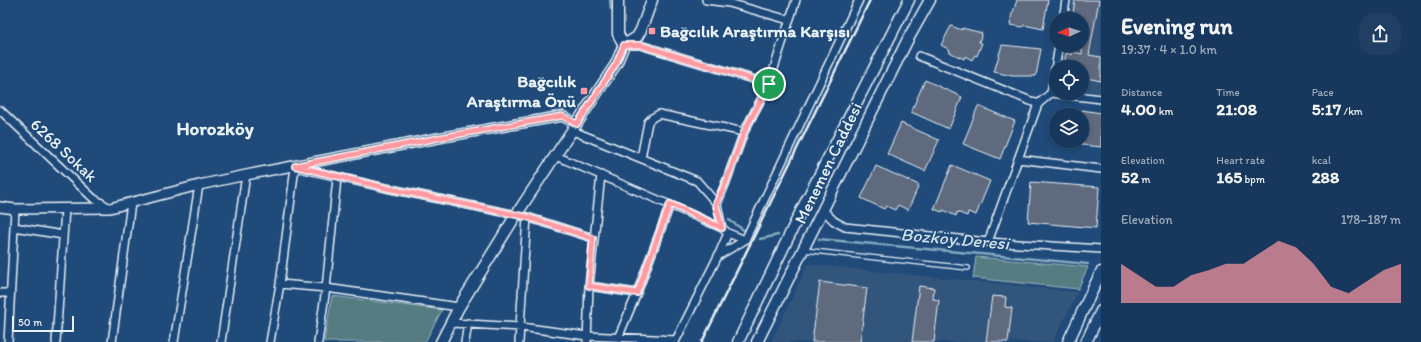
<!DOCTYPE html>
<html lang="en">
<head>
<meta charset="utf-8">
<style>
	:root { --surface:#17385c; --page:#203f62; --text:#f1f3f6; --muted:#9eacbb; --line:#365272; --accent:#ff9aa2 }
	body { margin:0; font-family:Itim,sans-serif; background:var(--page); color:var(--text); height:100vh; display:flex; flex-direction:column; font-size:15px; white-space:nowrap }
	* { box-sizing:border-box; margin:0 }
	p { font-size:13px; color:var(--muted) }
	.icon { flex:none; width:22px; height:22px; fill:none; stroke:currentColor; stroke-width:2; stroke-linecap:round; stroke-linejoin:round }
	.map { position:relative; flex:1; overflow:hidden }
	.panel { display:flex; flex-direction:column; background:var(--surface); width:320px }
	.panel>* { flex:none }
	.needle { width:26px; rotate:266deg }
	.controls { position:absolute; left:1049px; top:12px; display:grid; gap:8px }
	.controls a { display:grid; place-items:center; width:40px; height:40px; border-radius:50%; background:var(--surface); box-shadow:0 2px 6px #0003,0 0 0 1px var(--line); font-size:20px }
	.scale { position:absolute; left:12px; bottom:10px; width:62px; box-sizing:border-box; padding-left:4px; border:2px solid #e8f1f8; border-top:0; font-size:11px; line-height:14px; white-space:nowrap; color:#e8f1f8; -webkit-text-stroke:3px #1f4a7a; paint-order:stroke }
	.pin { position:absolute; display:grid; place-items:center; width:34px; height:34px; color:#fff; margin:-17px; border:2px solid #fff; border-radius:50%; box-shadow:0 1px 4px #0007 }
	.round { display:grid; place-items:center; flex:none; width:42px; height:42px; border-radius:16px; background:var(--page) }
	.summary { display:flex; align-items:center; justify-content:space-between; height:68px; padding:0 20px }
	h1 { font-size:22px; font-weight:700; line-height:30px }
	.stats { display:grid; grid-template-columns:repeat(3,1fr); gap:6px; height:68px; padding:4px 20px }
	.stats div { display:grid; align-content:center }
	.stats b { font-size:17px; font-weight:700 }
	.stats small { font-size:11px; font-weight:400 }
	.stats p { font-size:11px }
	.chart { height:112px; padding:8px 20px }
	.chart p { display:flex; justify-content:space-between }
	.chart svg { width:100%; height:72px; margin-top:4px; fill:var(--accent); opacity:.7 }
	main { display:flex; flex:1; min-height:0 }
	.map>svg:first-child { display:block }
	.built { fill:#32547b }
	.green { fill:#547b81; stroke:#9eb6bc }
	.lines { fill:none; stroke-linecap:round; stroke-linejoin:round }
	.stream { stroke:#84aac1; stroke-width:2.5 }
	.building { fill:#5e6b7e; stroke:#e8f1f8 }
	.service-casing { stroke:#e8f1f8; stroke-width:6 }
	.minor-casing { stroke:#e8f1f8; stroke-width:10 }
	.tertiary-casing { stroke:#e8f1f8; stroke-width:12 }
	.secondary-casing { stroke:#e8f1f8; stroke-width:13 }
	.service { stroke:#1f4a7a; stroke-width:3.5 }
	.minor { stroke:#1f4a7a; stroke-width:7 }
	.tertiary { stroke:#1f4a7a; stroke-width:9 }
	.secondary { stroke:#1f4a7a; stroke-width:10 }
	.rail { stroke:#e8f1f8; stroke-width:2.5 }
	.route-casing { stroke:#fff; stroke-width:8 }
	.route { stroke:#ff9aa2; stroke-width:5 }
	.poi-dot { fill:#ff9aa2; stroke:#1f4a7a; stroke-width:1.5 }
	.labels { text-anchor:middle; stroke-width:3; stroke-linejoin:round; paint-order:stroke }
	.poi-label { font-size:17px; font-weight:bold; fill:#e8f1f8; stroke:#1f4a7a; text-anchor:start }
	.street-label { font-size:17px; fill:#e8f1f8; stroke:#1f4a7a }
	.water-label { font-size:18px; font-style:italic; fill:#cfdfea; stroke:#1f4a7a }
	.quarter-label { font-size:19px; font-weight:bold; fill:#e8f1f8; stroke:#1f4a7a }
</style>
</head>
<body>
<main>
<div class="map">
<svg width="1101" height="342" viewBox="0 0 1101 342">
	<rect width="100%" height="100%" fill="#1f4a7a"/>
	<filter id="ink" filterUnits="userSpaceOnUse"><feTurbulence type="fractalNoise" baseFrequency=".025" numOctaves="2"/><feDisplacementMap in="SourceGraphic" scale="8" xChannelSelector="R" yChannelSelector="G"/><feConvolveMatrix kernelMatrix="1 2 1 2 8 2 1 2 1" color-interpolation-filters="sRGB"/></filter>
	<g filter="url(#ink)">
		<path class="built" d="M1071,0H1101V94L1082,91V67H1060L1063,45H1082V19H1067Z
			M808,264L1078,292L1053,342H771Z"/>
		<path class="green" d="M976,257L1088,267L1078,289L973,278Z
			M332,296L442,310L425,342H324Z"/>
		<g class="lines">
			<path class="stream" d="M610,0L611,9
				M729,220L745,231
				M760,239L778,235
				M819,239L1088,264"/>
		</g>
		<path class="building" d="M1017,0H1048L1043,29L1024,25L1023,27L1010,25L1012,13L1013,12Z
			M1075,0H1099L1089,55L1101,57V81L1082,77V67H1070L1064,65L1066,53L1072,55L1073,52L1082,54V19H1072Z
			M951,26L962,30V28L982,33L979,42L982,43L977,56L975,55L972,60L965,56L964,59L949,52L950,50L941,45Z
			M1002,45L1041,49L1036,76H1012L994,72Z
			M925,80L962,97L949,129L911,112Z
			M978,106L1015,121L1000,159L963,144Z
			M1082,110L1101,113V147L1082,145Z
			M901,123L939,140L925,171L887,154Z
			M952,165L990,181L976,215L968,212L967,216L957,212L956,216L943,210L942,212L934,209Z
			M876,166L919,185L908,210L898,205L895,210L886,206L884,209L861,198Z
			M1031,182L1099,187L1096,228L1028,222Z
			M820,282L867,288L860,342H812Z
			M919,286L934,288L933,299L939,300L934,342H912Z
			M992,296L1006,297L1005,307L1012,308L1008,342H986Z"/>
		<g class="lines">
			<defs>
				<path id="service" d="M804,250L968,268"/>
				<path id="minor" d="M706,0L729,3L789,20
					M1063,19L1066,0
					M625,45H640L769,84
					M919,56L1038,104
					M1051,93L1101,99
					M0,110L93,198L110,208
					M573,131L697,181L717,204
					M556,156L670,205L722,228L728,233L718,256
					M641,158L648,122L652,118L659,114L744,132
					M1018,159L1101,169
					M823,210L834,221L845,227L988,242L1101,249
					M14,227L63,235
					M722,228L717,204L726,182L744,132L769,84L796,0
					M728,233L745,240
					M988,242L1038,104L1051,93L1059,45
					M280,284L326,288L459,307
					M589,286L637,293
					M0,293H10
					M452,323L521,327L587,336L676,340
					M618,338L637,293L670,205
					M8,342L15,209
					M56,342L65,209
					M112,342L131,203
					M174,342L199,185
					M221,342L246,175
					M270,342L280,284L295,167L386,188L527,217L593,238
					M318,342L326,288L337,178
					M465,342L468,323
					M519,342L527,217
					M587,342L589,286L601,175
					M675,342L718,256L745,240L859,0"/>
				<path id="tertiary" d="M0,207L15,209L110,208L199,185L246,175L438,138L562,116L577,124"/>
				<path id="secondary" d="M618,0V34L624,45
					M624,45L637,37L641,30L652,0
					M441,342L459,307L516,215L616,64L624,45
					M738,342L802,209L909,0
					M757,342L908,39L930,0
					M1068,342L1101,272
					M1086,342L1101,311"/>
			</defs>
			<use href="#service" class="service-casing"/>
			<use href="#minor" class="minor-casing"/>
			<use href="#tertiary" class="tertiary-casing"/>
			<use href="#secondary" class="secondary-casing"/>
			<use href="#service" class="service"/>
			<use href="#minor" class="minor"/>
			<use href="#tertiary" class="tertiary"/>
			<use href="#secondary" class="secondary"/>
			<path class="rail" d="M702,342L870,0"/>
		</g>
	</g>
	<g class="lines" filter="url(#ink)">
		<defs>
			<path id="route" d="M624,45H640L769,84L744,132L726,182L716,204L722,228L670,204L637,293L589,286L593,238L527,217L386,188L295,166L438,138L562,116L577,124L616,64Z"/>
		</defs>
		<use href="#route" class="route-casing"/>
		<use href="#route" class="route"/>
	</g>
	<g class="poi-dot">
		<rect x="648" y="27" width="8" height="8" rx="2"/>
		<rect x="580" y="87" width="8" height="8" rx="2"/>
	</g>
	<g class="labels">
		<g class="poi-label">
			<text x="660" y="37">Bağcılık Araştırma Karşısı</text>
			<text x="576" y="87" text-anchor="end">Bağcılık<tspan x="576" dy="20">Araştırma Önü</tspan></text>
		</g>
		<g class="street-label">
			<text transform="translate(64 150) rotate(43)" y="6">6268 Sokak</text>
			<text transform="translate(828 163) rotate(-64)" y="6">Menemen Caddesi</text>
		</g>
		<g class="water-label">
			<text transform="translate(955 239) rotate(5)" y="6">Bozköy Deresi</text>
		</g>
		<g class="quarter-label">
			<text x="215" y="135">Horozköy</text>
		</g>
	</g>
</svg>
<div class="controls">
<a><svg class="needle" viewBox="-14 -14 28 28"><path d="M0-13l5 13h-10z" fill="#e53935"/><path d="M0 13l5-13h-10z" fill="#9eacbb"/></svg></a>
<a><svg class="icon" aria-label="locate" viewBox="0 0 24 24"><circle cx="12" cy="12" r="6"/><path d="M12 2v4M12 18v4M2 12h4M18 12h4"/></svg></a>
<a><svg class="icon" aria-label="layers" viewBox="0 0 24 24"><path d="M12 4l9 5-9 5-9-5zM3 14l9 5 9-5"/></svg></a>
</div>
<div class="scale">50 m</div>
<div class="pin" style="left:769px;top:84px;background:#1e9e55"><svg class="icon" aria-label="arrive" viewBox="0 0 24 24"><path d="M6 21V4h12l-3 4 3 4H6"/></svg></div>
</div>
<section class="panel">
<div class="summary"><div><h1>Evening run</h1><p>19:37 · 4 × 1.0 km</p></div><a class="round"><svg class="icon" aria-label="share" viewBox="0 0 24 24"><path d="M12 15V3M7 8l5-5 5 5M5 13v7h14v-7"/></svg></a></div>
<div class="stats">
<div><p>Distance</p><b>4.00<small> km</small></b></div>
<div><p>Time</p><b>21:08</b></div>
<div><p>Pace</p><b>5:17<small> /km</small></b></div>
</div>
<div class="stats">
<div><p>Elevation</p><b>52<small> m</small></b></div>
<div><p>Heart rate</p><b>165<small> bpm</small></b></div>
<div><p>kcal</p><b>288</b></div>
</div>
<div class="chart"><p><span>Elevation</span>178–187 m</p>
<svg viewBox="0 0 160 44" preserveAspectRatio="none"><path d="M0 44V20L10 27L20 34L30 34L40 27L50 24L60 20L70 20L80 13L90 6L100 10L110 20L120 34L130 38L140 31L150 24L160 20V44z"/></svg>
</div>
</section>
</main>
</body>
</html>
